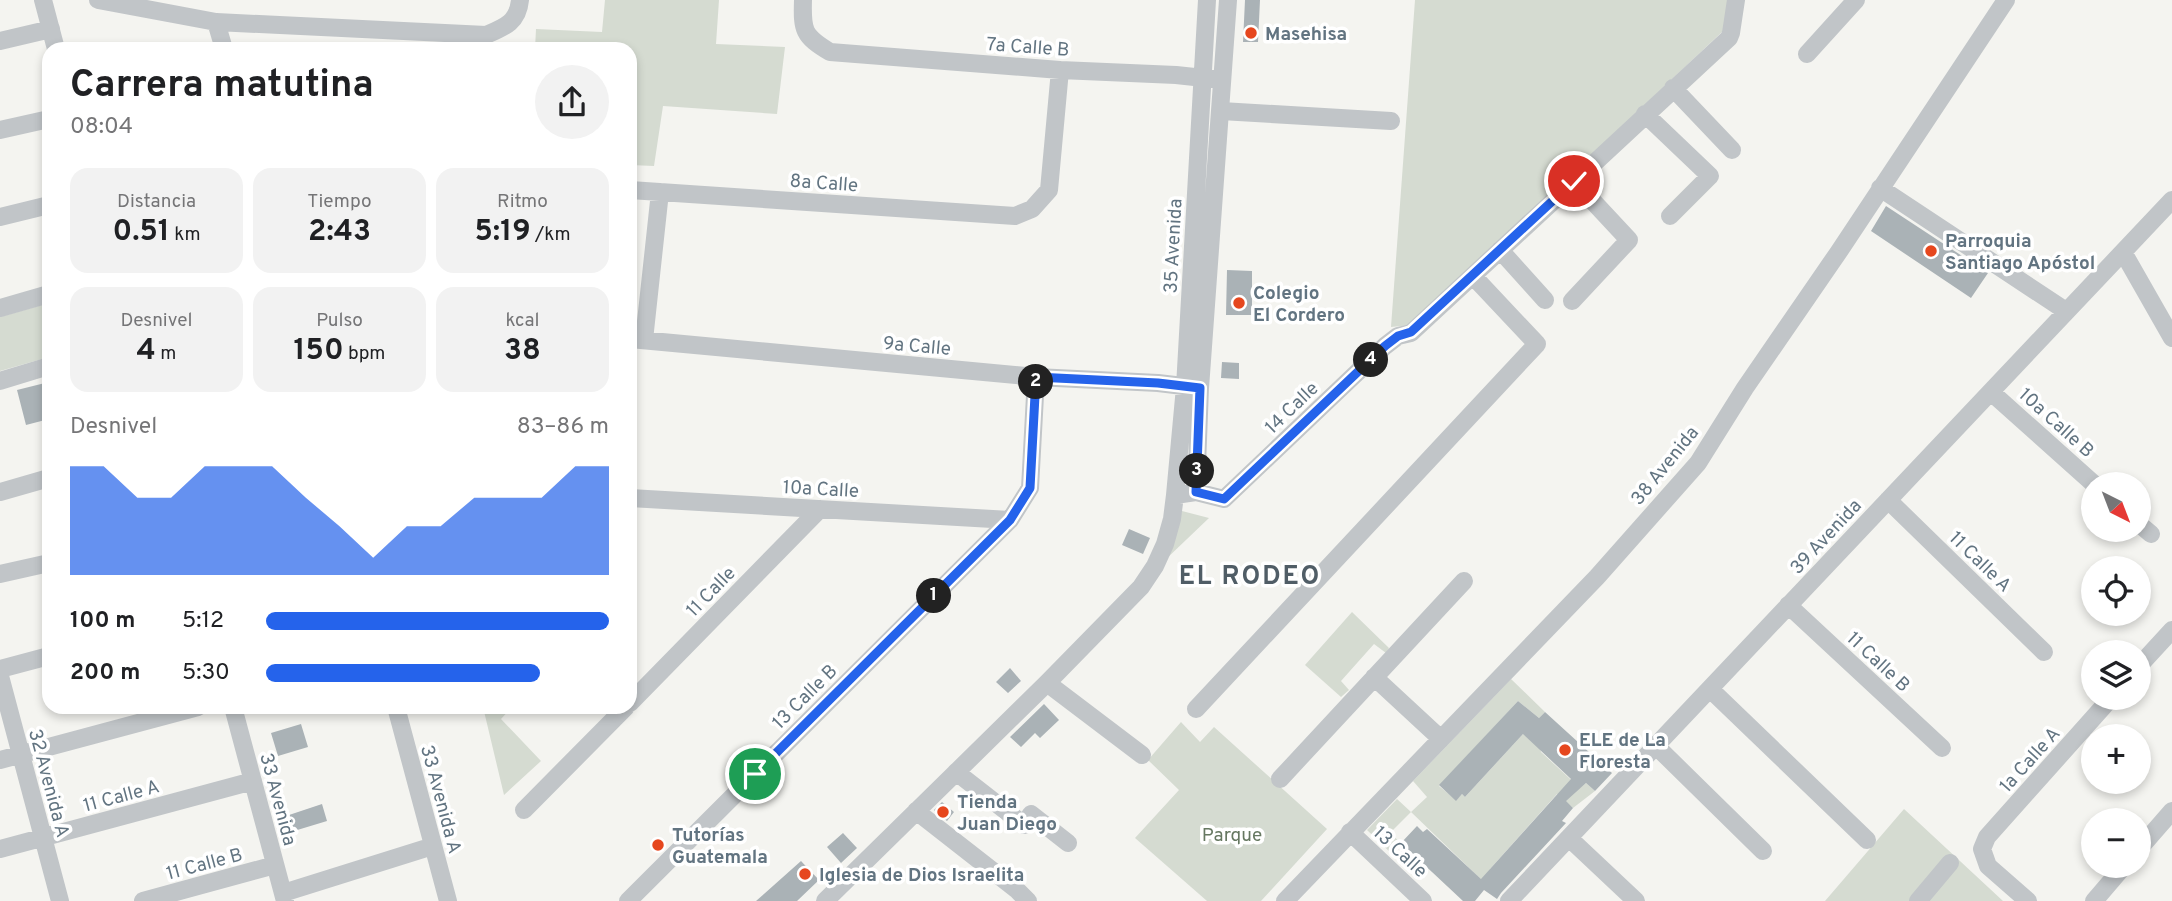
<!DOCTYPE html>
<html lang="es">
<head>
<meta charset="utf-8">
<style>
	:root { --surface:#fff; --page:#f2f2f2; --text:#202124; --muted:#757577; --accent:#2563eb }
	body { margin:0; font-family:Overpass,sans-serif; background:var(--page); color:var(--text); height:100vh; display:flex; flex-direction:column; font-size:26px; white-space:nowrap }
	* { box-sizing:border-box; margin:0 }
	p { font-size:23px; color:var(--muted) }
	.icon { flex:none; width:38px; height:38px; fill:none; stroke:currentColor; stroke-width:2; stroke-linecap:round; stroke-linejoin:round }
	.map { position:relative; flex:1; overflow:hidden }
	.side { position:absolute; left:42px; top:42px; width:595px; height:672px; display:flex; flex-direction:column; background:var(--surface); border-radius:21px; box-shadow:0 4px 10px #0003 }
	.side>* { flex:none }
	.needle { width:46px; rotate:138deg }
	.fabs { position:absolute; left:2081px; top:472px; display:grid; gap:14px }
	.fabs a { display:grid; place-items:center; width:70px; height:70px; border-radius:50%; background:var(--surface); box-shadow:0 4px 10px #0003; font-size:35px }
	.pin { position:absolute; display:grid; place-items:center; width:60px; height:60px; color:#fff; margin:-30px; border:4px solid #fff; border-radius:50%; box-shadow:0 2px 7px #0007 }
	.km { position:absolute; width:35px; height:35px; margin:-18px; border-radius:50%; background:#222; color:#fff; font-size:19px; line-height:35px; text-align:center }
	.round { display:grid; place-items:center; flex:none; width:74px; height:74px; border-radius:37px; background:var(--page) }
	.summary { display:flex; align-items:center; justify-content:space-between; height:119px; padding:0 28px }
	h1 { font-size:38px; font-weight:700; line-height:52px }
	.metrics { display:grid; grid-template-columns:repeat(3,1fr); gap:10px; height:119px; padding:7px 28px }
	.metrics div { display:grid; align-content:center; border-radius:18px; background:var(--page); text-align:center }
	.metrics b { font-size:30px; font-weight:700 }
	.metrics small { font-size:19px; font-weight:400 }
	.metrics p { font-size:19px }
	.chart { height:196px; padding:14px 28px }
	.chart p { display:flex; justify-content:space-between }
	.chart svg { width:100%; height:126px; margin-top:7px; fill:var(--accent); opacity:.7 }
	ul { padding:0 28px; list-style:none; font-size:23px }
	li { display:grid; grid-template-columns:112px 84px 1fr; align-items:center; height:52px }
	li i { height:18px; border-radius:9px; background:var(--accent) }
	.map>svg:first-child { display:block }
	.green { fill:#d5dbd1 }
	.building { fill:#aab2b6 }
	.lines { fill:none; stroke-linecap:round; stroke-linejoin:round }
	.minor { stroke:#c1c5c8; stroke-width:18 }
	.route-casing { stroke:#fff; stroke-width:14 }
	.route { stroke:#2563eb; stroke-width:9 }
	.poi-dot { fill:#e6471e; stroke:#fff; stroke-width:2.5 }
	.labels { text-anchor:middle; stroke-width:7; stroke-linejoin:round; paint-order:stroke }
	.poi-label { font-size:19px; font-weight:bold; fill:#627481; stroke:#fff; text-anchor:start }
	.street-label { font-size:19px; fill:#627481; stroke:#fff }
	.park-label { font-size:19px; fill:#667861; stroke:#fff }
	.district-label { font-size:26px; font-weight:bold; letter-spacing:2px; fill:#505d66; stroke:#fff }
</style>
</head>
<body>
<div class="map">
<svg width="2172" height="901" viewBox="0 0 2172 901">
	<rect width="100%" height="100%" fill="#f4f4f0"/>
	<path class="green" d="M605,0H719L716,44L785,47L777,114L663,106L654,166L630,165L632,106H630V49H535L536,29L602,32Z
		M1415,0H1728L1723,31L1411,325L1391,327Z
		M49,303V357L0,371V317Z
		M1182,511L1209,518L1164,561Z
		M1352,612L1389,648L1386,653L1374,644L1341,681L1349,690L1341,697L1305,665Z
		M1511,679L1545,712L1539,718L1518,701L1439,786L1456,800L1462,794L1465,797L1535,721L1541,752L1580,788L1586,783L1595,791L1573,808L1557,794L1490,869L1489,887L1411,812L1390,833L1401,843L1392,854L1367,830L1397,799L1411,812L1427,797L1413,781Z
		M483,707H512L501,719L541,761L504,795Z
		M1181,722L1200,742L1214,727L1327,829L1261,901H1207L1135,838L1179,790L1148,760Z
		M1904,809L2003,901H1825Z"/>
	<path class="building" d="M1245,0H1260L1258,42H1243Z
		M1886,206L1988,273L1971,298L1871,231Z
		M1227,270L1252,271V315H1226Z
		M1222,362L1239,363V379L1221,378Z
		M49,382V419L26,425L17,390Z
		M1129,529L1150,538L1143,554L1122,545Z
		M1010,668L1021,681L1008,693L996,682Z
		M1518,701L1539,718L1545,712L1612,773L1595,791L1586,783L1566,801L1573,808L1562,821L1566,823L1501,893L1497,899L1484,890L1475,901H1463L1401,843L1417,826L1423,832L1427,829L1481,879L1571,779L1523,734L1465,797L1462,794L1456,801L1439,785Z
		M1044,704L1059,720L1040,738L1035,733L1021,747L1010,737Z
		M301,724L308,747L278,756L271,733Z
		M942,802L954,812L947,821L934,810Z
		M322,804L327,821L294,831L289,815Z
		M843,833L857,848L841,863L827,847Z
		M801,861L819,880L797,901H756Z"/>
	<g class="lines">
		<path class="minor" d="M43,0L56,49
			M98,0L216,22L486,35C505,27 518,22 520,0
			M803,0C802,30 803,36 830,52L1060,70L1176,75L1213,79
			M216,22L224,49
			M0,41L51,29
			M1807,54L1856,0
			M1673,88L1732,150
			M1221,111L1391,121
			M1645,114L1710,176L1670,216
			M0,130L49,119
			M1880,188L2066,311
			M630,190L1015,216L1032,209L1049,190L1060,70
			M0,217L49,205
			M1500,250L1545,300
			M2123,252L2172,338
			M1572,301L1629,240L1574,181
			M0,308L49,294
			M630,339L1036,377L1158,383L1200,388
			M644,340L660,192
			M0,381L49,366
			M1991,392L2095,485
			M0,492L49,478
			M1196,492L1200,388L1228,0
			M1175,495L1196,492L1224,499L1385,346L1398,336L1411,333L1729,38L1731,33L1736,0
			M630,498L1010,520
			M1888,500L2044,652
			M2138,523L2151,534
			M0,574L49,563
			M1788,605L1942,748
			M2138,667L2172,630
			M0,669L49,656
			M0,676L60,901
			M1374,677L1441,739
			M1047,683L1142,755
			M1710,689L1867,840
			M630,703L820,509
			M233,707L285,901
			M396,707L448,901
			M1196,709L1537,344L1473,276
			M1656,746L1763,851
			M0,760L198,707
			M956,772L1024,825L1031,814L1068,843
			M1280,779L1464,581
			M524,810L626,707
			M916,811L1017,890L1028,901
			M1350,832L1423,901
			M1569,838L1636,901
			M0,849L253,781
			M2138,850L2172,811
			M283,893L433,846
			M143,901L275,865
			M628,901L1010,520L1030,488L1036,377
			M825,901L1047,683L1141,587L1155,566L1165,544L1172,519L1175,495L1185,387L1207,0
			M1285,901L1597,577L1698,463L1745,388L1838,253L2006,0
			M1509,901L2172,200
			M1918,901L1950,863
			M2028,901L1988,866L1982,849L1987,837L2111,698
			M2094,901L2124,866"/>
	</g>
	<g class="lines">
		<defs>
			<path id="route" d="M755,774L1010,520L1030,488L1036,377L1158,383L1200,388L1196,492L1224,499L1385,346L1398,336L1411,332L1574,181"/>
		</defs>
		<use href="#route" class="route-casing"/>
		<use href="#route" class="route"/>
	</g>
	<g class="poi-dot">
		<circle cx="1251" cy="33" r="7"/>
		<circle cx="1931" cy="251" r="7"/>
		<circle cx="1239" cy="303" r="7"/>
		<circle cx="1565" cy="750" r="7"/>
		<circle cx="943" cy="812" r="7"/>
		<circle cx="658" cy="845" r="7"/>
		<circle cx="805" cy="874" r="7"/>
	</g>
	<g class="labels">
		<g class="poi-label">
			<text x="1265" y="40">Masehisa</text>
			<text x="1945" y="247">Parroquia<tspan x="1945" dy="22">Santiago Apóstol</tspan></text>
			<text x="1253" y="299">Colegio<tspan x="1253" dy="22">El Cordero</tspan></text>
			<text x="1579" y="746">ELE de La<tspan x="1579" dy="22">Floresta</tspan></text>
			<text x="957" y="808">Tienda<tspan x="957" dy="22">Juan Diego</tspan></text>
			<text x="672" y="841">Tutorías<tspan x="672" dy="22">Guatemala</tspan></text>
			<text x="819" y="881">Iglesia de Dios Israelita</text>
		</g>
		<g class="street-label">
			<text transform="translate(1028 46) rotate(4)" y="7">7a Calle B</text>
			<text transform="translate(824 182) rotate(4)" y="7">8a Calle</text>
			<text transform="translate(1172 246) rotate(-87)" y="7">35 Avenida</text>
			<text transform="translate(917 345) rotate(5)" y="7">9a Calle</text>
			<text transform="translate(1291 407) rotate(-44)" y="7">14 Calle</text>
			<text transform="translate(2057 422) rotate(42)" y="7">10a Calle B</text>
			<text transform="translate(1664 465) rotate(-51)" y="7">38 Avenida</text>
			<text transform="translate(821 488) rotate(3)" y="7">10a Calle</text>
			<text transform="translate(1825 536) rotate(-47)" y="7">39 Avenida</text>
			<text transform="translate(1981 561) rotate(44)" y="7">11 Calle A</text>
			<text transform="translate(710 591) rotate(-46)" y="7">11 Calle</text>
			<text transform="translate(1879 661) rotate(43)" y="7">11 Calle B</text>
			<text transform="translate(804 696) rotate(-45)" y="7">13 Calle B</text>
			<text transform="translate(2029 759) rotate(-48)" y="7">1a Calle A</text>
			<text transform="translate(50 783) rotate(75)" y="7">32 Avenida A</text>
			<text transform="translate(121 795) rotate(-15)" y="7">11 Calle A</text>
			<text transform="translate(279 799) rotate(75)" y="7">33 Avenida</text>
			<text transform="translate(442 799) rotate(75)" y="7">33 Avenida A</text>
			<text transform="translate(1401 851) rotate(43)" y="7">13 Calle</text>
			<text transform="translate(204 863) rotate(-15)" y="7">11 Calle B</text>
		</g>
		<g class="park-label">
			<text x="1232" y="841">Parque</text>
		</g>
		<g class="district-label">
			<text x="1250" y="584">EL RODEO</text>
		</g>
	</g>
</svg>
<div class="fabs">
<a><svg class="needle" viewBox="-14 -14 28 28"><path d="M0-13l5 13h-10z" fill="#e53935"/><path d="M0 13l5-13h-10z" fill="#757577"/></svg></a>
<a><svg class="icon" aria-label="locate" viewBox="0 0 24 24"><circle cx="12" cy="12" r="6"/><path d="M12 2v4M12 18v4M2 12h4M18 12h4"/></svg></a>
<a><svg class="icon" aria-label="layers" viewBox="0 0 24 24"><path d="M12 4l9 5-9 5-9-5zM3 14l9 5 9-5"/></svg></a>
<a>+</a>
<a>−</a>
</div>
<div class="pin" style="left:755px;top:774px;background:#1e9e55"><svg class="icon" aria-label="arrive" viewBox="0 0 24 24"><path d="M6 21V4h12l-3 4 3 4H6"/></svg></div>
<div class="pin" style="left:1574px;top:181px;background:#d93025"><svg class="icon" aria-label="check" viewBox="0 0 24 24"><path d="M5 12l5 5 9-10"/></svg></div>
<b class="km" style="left:934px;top:596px">1</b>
<b class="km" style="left:1036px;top:382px">2</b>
<b class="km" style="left:1197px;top:471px">3</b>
<b class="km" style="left:1371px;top:360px">4</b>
<section class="side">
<div class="summary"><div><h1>Carrera matutina</h1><p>08:04</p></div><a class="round"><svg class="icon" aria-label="share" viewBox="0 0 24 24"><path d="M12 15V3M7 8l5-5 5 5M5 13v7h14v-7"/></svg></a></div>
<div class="metrics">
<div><p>Distancia</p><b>0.51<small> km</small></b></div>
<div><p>Tiempo</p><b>2:43</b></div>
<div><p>Ritmo</p><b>5:19<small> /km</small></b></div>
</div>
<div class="metrics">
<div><p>Desnivel</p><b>4<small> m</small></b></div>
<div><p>Pulso</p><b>150<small> bpm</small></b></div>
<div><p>kcal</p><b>38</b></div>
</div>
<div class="chart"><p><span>Desnivel</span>83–86 m</p>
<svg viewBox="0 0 160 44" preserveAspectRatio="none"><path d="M0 44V6L10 6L20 17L30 17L40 6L50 6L60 6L70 17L80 27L90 38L100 27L110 27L120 17L130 17L140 17L150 6L160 6V44z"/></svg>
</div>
<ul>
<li><b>100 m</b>5:12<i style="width:100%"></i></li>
<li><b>200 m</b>5:30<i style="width:80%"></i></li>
</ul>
</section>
</div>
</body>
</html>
